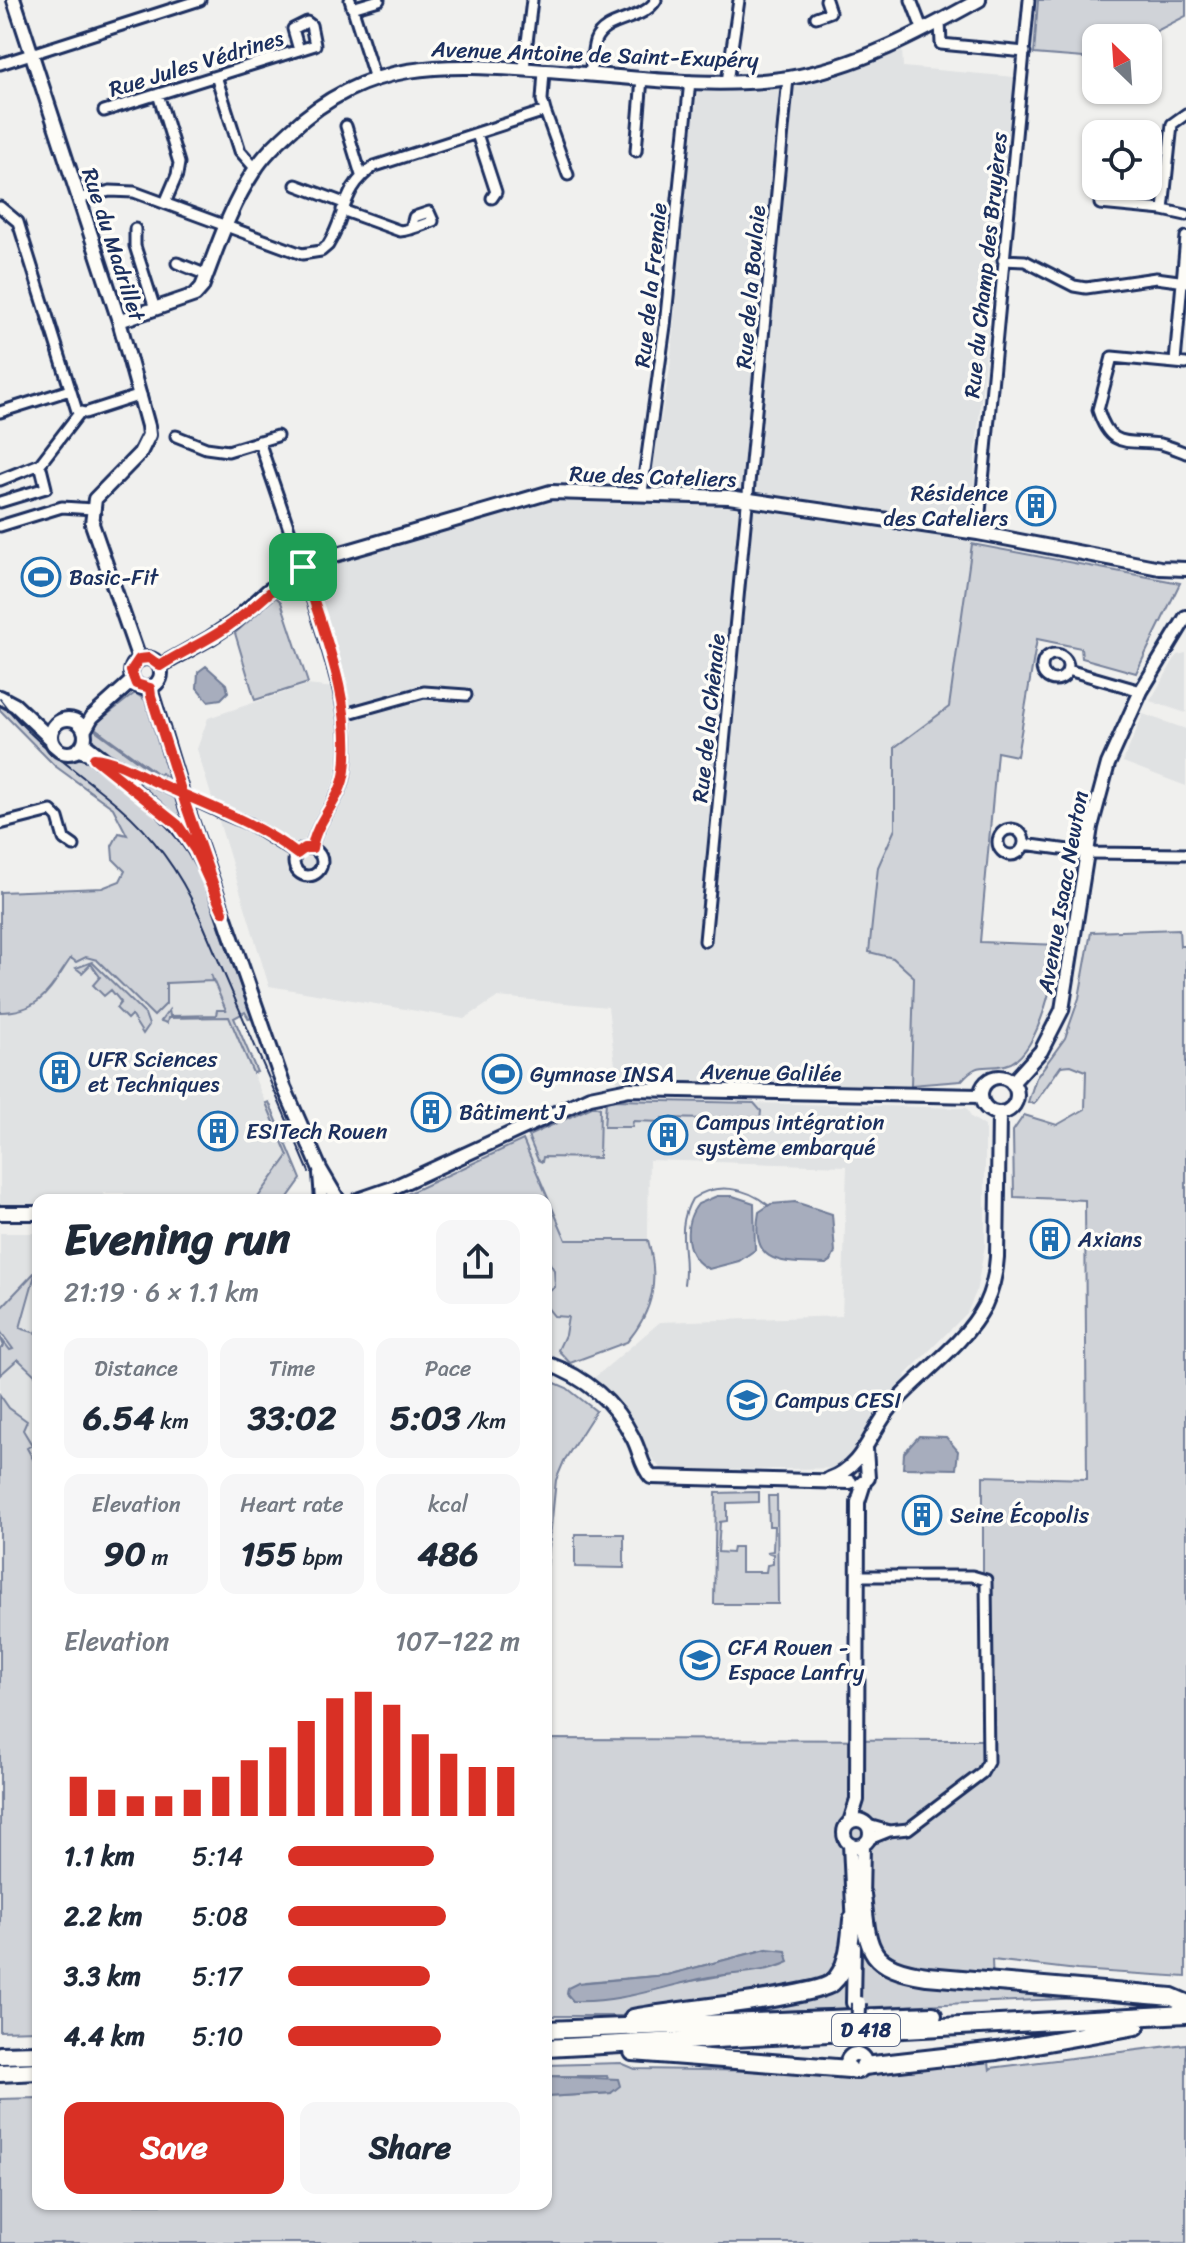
<!DOCTYPE html>
<html lang="en">
<head>
<meta charset="utf-8">
<style>
	:root { --surface:#fff; --page:#f6f6f7; --text:#1f2937; --muted:#747a83; --accent:#d93025 }
	body { margin:0; font-family:Sriracha,sans-serif; background:var(--page); color:var(--text); height:100vh; display:flex; flex-direction:column; font-size:30px; white-space:nowrap }
	* { box-sizing:border-box; margin:0 }
	p { font-size:26px; color:var(--muted) }
	.icon { flex:none; width:44px; height:44px; fill:none; stroke:currentColor; stroke-width:2; stroke-linecap:round; stroke-linejoin:round }
	.map { position:relative; flex:1; overflow:hidden }
	.details { position:absolute; left:32px; top:1194px; width:520px; height:1016px; display:flex; flex-direction:column; background:var(--surface); border-radius:16px; box-shadow:0 2px 6px #0004 }
	.details>* { flex:none }
	.needle { width:52px; rotate:335deg }
	.fabs { position:absolute; left:1082px; top:24px; display:grid; gap:16px }
	.fabs a { display:grid; place-items:center; width:80px; height:80px; border-radius:16px; background:var(--surface); box-shadow:0 2px 6px #0004; font-size:40px }
	.pin { position:absolute; display:grid; place-items:center; width:68px; height:68px; color:#fff; margin:-34px; border-radius:16px; box-shadow:0 4px 12px #0006 }
	.round { display:grid; place-items:center; flex:none; width:84px; height:84px; border-radius:16px; background:var(--page) }
	.summary { display:flex; align-items:center; justify-content:space-between; height:136px; padding:0 32px }
	h1 { font-size:44px; font-weight:700; line-height:60px }
	.metrics { display:grid; grid-template-columns:repeat(3,1fr); gap:12px; height:136px; padding:8px 32px }
	.metrics div { display:grid; align-content:center; border-radius:16px; background:var(--page); text-align:center }
	.metrics b { font-size:34px; font-weight:700 }
	.metrics small { font-size:22px; font-weight:400 }
	.metrics p { font-size:22px }
	.chart { height:224px; padding:16px 32px }
	.chart p { display:flex; justify-content:space-between }
	.chart svg { width:100%; height:144px; margin-top:8px; stroke:var(--accent); stroke-width:6 }
	.primary-button { display:flex; gap:16px; margin-top:auto; padding:16px 32px }
	.primary-button a { flex:1; height:92px; border-radius:16px; background:var(--accent); color:#fff; font-size:32px; font-weight:700; line-height:92px; text-align:center }
	.primary-button a+a { background:var(--page); color:var(--text) }
	ul { padding:0 32px; list-style:none; font-size:26px }
	li { display:grid; grid-template-columns:128px 96px 1fr; align-items:center; height:60px }
	li i { height:20px; border-radius:10px; background:var(--accent) }
	.map>svg:first-child { display:block }
	.built { fill:#e0e2e3 }
	.green { fill:#d0d3d8; stroke:#76819b; stroke-width:2; fill-rule:evenodd }
	.water { fill:#a7adbd; stroke:#6f7b97; stroke-width:2 }
	.lines { fill:none; stroke-linecap:round; stroke-linejoin:round }
	.stream { stroke:#6f7b97; stroke-width:2 }
	.street-casing { stroke:#1b2f5e; stroke-width:15 }
	.secondary-casing { stroke:#1b2f5e; stroke-width:18 }
	.highway-casing { stroke:#1b2f5e; stroke-width:22 }
	.street { stroke:#fdfcf7; stroke-width:9 }
	.secondary { stroke:#fdfcf7; stroke-width:12 }
	.highway { stroke:#fdfcf7; stroke-width:16 }
	.tram { stroke:#1b2f5e; stroke-width:2 }
	.street-bridge-casing { stroke:#1b2f5e; stroke-width:15; stroke-linecap:butt }
	.secondary-bridge-casing { stroke:#1b2f5e; stroke-width:18; stroke-linecap:butt }
	.street-bridge { stroke:#fdfcf7; stroke-width:9 }
	.secondary-bridge { stroke:#fdfcf7; stroke-width:12 }
	.route-casing { stroke:#fff; stroke-width:16 }
	.route { stroke:#d93025; stroke-width:10 }
	.labels { text-anchor:middle; stroke-width:7; stroke-linejoin:round; paint-order:stroke }
	.shield { fill:#fdfcf7; stroke:#5f6c8c; stroke-width:2 }
	.shield-label { font-size:20px; font-weight:bold; fill:#1b2f5e }
	.street-label { font-size:22px; fill:#1b2f5e; stroke:#fdfcf7 }
	.poi-label { font-size:22px; fill:#1b2f5e; stroke:#fdfcf7; text-anchor:start }
</style>
</head>
<body>
<div class="map">
<svg width="1186" height="2243" viewBox="0 0 1186 2243">
	<rect width="100%" height="100%" fill="#f0f0ee"/>
	<filter id="ink" filterUnits="userSpaceOnUse"><feTurbulence type="fractalNoise" baseFrequency=".0125" numOctaves="2"/><feDisplacementMap in="SourceGraphic" scale="16" xChannelSelector="R" yChannelSelector="G"/><feConvolveMatrix kernelMatrix="1 2 1 2 8 2 1 2 1" color-interpolation-filters="sRGB"/></filter>
	<g filter="url(#ink)">
		<path class="built" d="M902,49L903,67L1015,77L975,457L972,544L949,707L895,747V829L878,867L869,952L893,958L914,977L911,1085L617,1081L608,1007L498,997L464,1019L269,986L197,749L208,718L307,685L335,688L348,683L319,592L327,566L555,497L646,501L670,368L685,191L698,88L773,86L852,70Z
			M1186,653V713L1150,701L1177,655Z
			M1143,714L1186,729V786L1123,762Z
			M0,903L209,970L288,1156L256,1200H125L124,1193H104L103,1200H38V1205L0,1206Z
			M627,1100L967,1108L971,1117L985,1126V1246L976,1292L967,1313L905,1375L906,1377L872,1417L848,1468L663,1471L588,1383L660,1322L842,1316L847,1166L649,1160L647,1307L605,1339L557,1356L546,1354V1200H399L595,1106Z
			M0,1233H38V1540L0,1402Z"/>
		<path class="green" d="M1038,0H1186V16L1143,38H1096V59L1034,54Z
			M972,544L1180,583L1136,673L1082,658L1081,648L1037,639L1017,756L997,752L980,942L1060,945C1054,973 1039,1059 1005,1065C983,1070 979,1060 961,1081L911,1085L914,977L893,958L869,952L878,867L895,829V747L949,707Z
			M276,597L281,602L308,683L255,700L235,633Z
			M135,693L145,700L173,781L161,773L159,775L95,728L94,725Z
			M0,701L47,741L55,753L66,758L80,756L91,759L169,820L194,856L252,1018L249,1019L245,1012L234,1018L257,1072L253,1073L229,1017L168,1018L167,1023L161,1021L169,1010L170,1016L216,1015L217,1010H226L211,975L212,981L166,983V1004L154,1016L97,960L86,957L76,962L71,958C50,988 42,1012 0,1012V892L102,888L120,881L125,871L113,859L112,846L119,833L127,835L113,808L55,766L0,710Z
			M91,727L155,774L158,778L94,748L90,741Z
			M114,767L179,800L192,839L174,817Z
			M1179,929L1180,946H1186V1977L1077,1970L992,1960L993,1984L1085,1998L666,2016H546V1739L983,1740V1476L1087,1479L1085,1200L1014,1197L1013,1131L1024,1115L1057,1125L1085,1109L1086,1071L1071,1065L1061,1066L1034,1104L1028,1102L1036,1078L1065,1038L1079,998L1091,932ZM767,1949L774,1967C740,1973 705,1978 671,1985C637,1992 608,2002 573,2001L568,1996L585,1982L667,1975Z
			M92,962L145,1014L149,1025L143,1034L131,1015L127,1019L116,1008L121,1002L111,990L104,996L93,985L100,977L91,964L82,973L76,968Z
			M615,1100L754,1103L761,1111L760,1120L662,1118V1122L633,1121L632,1127H604L606,1102Z
			M269,1102L301,1179L286,1200H256L288,1156L266,1103Z
			M594,1106L600,1108L599,1158L543,1157L542,1162L538,1160L528,1136Z
			M523,1140L566,1240H648C659,1279 654,1310 627,1342L570,1363L558,1350L565,1335L568,1317L554,1316L546,1306V1294L555,1287L554,1270L546,1257V1200H524L518,1196L510,1200H394Z
			M36,1271L20,1328L36,1333L38,1329V1378L18,1359L0,1375V1349L4,1346L0,1337L10,1350L13,1349L0,1331V1309Z
			M546,1379L567,1388L596,1411L564,1461L556,1480L546,1577Z
			M0,1395L9,1408L27,1421L23,1430L32,1445L27,1448L38,1468V2030L0,2031Z
			M759,1492V1502L727,1503V1521L720,1522L718,1552L732,1553L733,1547H741V1572H766L767,1565L773,1564V1554L767,1552L773,1551L774,1526H769L768,1496H777L778,1604H714L716,1493Z
			M575,1534H624V1568L575,1567Z
			M1186,2044V2243H0V2099L38,2098V2204H546V2097L611,2093L607,2076H546V2065L621,2063L635,2069L845,2072L853,2076L877,2068L989,2061L990,2071L991,2068Z"/>
		<path class="water" d="M206,666L226,684L228,692L221,699L208,701L197,688L198,672Z
			M717,1196H733L754,1203L755,1250L739,1261L709,1269C684,1258 682,1224 698,1204Z
			M795,1202L832,1214L835,1252L831,1261L826,1264C783,1262 749,1267 759,1212L771,1204Z
			M919,1436L946,1437L958,1451L956,1469L903,1468L904,1453Z
			M767,1949L786,1951L789,1962C766,1973 734,1973 709,1977C664,1986 620,2003 573,2001L567,1994L568,1988L578,1983L667,1975Z
			M546,2076L618,2079L620,2086L611,2093L546,2097Z"/>
		<g class="lines">
			<path class="stream" d="M684,1284C689,1253 674,1231 692,1199C715,1182 746,1187 768,1205"/>
			<defs>
				<path id="street" d="M350,0L375,79
					M911,0L923,31
					M352,8L379,0
					M816,17L830,12L826,0
					M940,22L941,44L1025,52
					M0,64L200,0
					M524,68L532,0
					M590,73C592,63 592,51 595,41C604,17 643,22 656,0
					M216,76L240,151L255,168
					M727,82L739,0
					M158,94L179,163L177,175L165,203
					M104,111C175,89 245,67 315,45L311,25L307,22L293,29L299,50
					M545,111L568,175
					M1186,114L1172,124L1163,210L1186,215
					M346,126L361,175
					M477,134L496,192L492,198
					M636,151L642,78
					M296,185L344,203
					M78,199L110,191L134,192L302,254L321,251L328,245C347,215 341,188 375,166L545,111L542,100L544,71
					M1100,204L1163,210
					M1109,205L1111,186
					M0,207L18,222L77,411L85,413L141,395
					M342,210L400,231C411,230 422,225 433,221L429,212L414,217L411,229
					M135,229V246L155,309
					M1003,260L1025,261L1074,286L1086,288L1156,278L1186,282
					M177,263L207,275
					M1175,362L1186,237
					M1186,364L1112,357L1098,410C1111,451 1128,439 1161,444C1169,446 1178,450 1186,453
					M0,412L70,390
					M176,436L206,448L228,451L277,436
					M259,441C280,503 302,565 321,627C336,675 351,720 345,771C342,800 316,819 312,848
					M0,480L40,464L80,412
					M642,492L665,326L690,81
					M0,502L46,488L40,464
					M0,526L62,507L93,509
					M978,533L1029,0
					M1042 667a13 13 0 1 1 26 0a13 13 0 1 1-26 0Z
					M1068,670L1141,691
					M345,714L424,692L466,695
					M84,742L106,759L162,785
					M77,751L98,758
					M94,758C135,789 178,817 201,864
					M218,811L249,824L297,854
					M0,824L51,811L58,818L64,839L74,846
					M998 842a13 13 0 1 1 26 0a13 13 0 1 1-26 0Z
					M1024,844L1091,853L1186,854
					M294 862a14 14 0 1 1 28 0a14 14 0 1 1-28 0Z
					M705,941L788,78
					M858,1576H972L986,1580L988,1762L982,1773L908,1829L889,1831L868,1825
					M869,1839L889,1831"/>
				<path id="secondary" d="M14,0L119,321L148,426L149,435L140,453L95,499L92,524L139,659
					M119,321L195,295L202,287C217,248 230,207 254,171C263,156 277,143 290,131C369,57 447,64 546,71C625,76 710,90 789,78C859,66 918,34 979,0
					M131 673a15 15 0 1 1 30 0a15 15 0 1 1-30 0Z
					M160,666L210,638L234,622L269,590L314,561L551,492L729,497L978,533L1160,568L1186,569
					M150,688L185,803L284,1087L320,1169L337,1198
					M0,697L15,705L51,739
					M51 736a17 17 0 1 1 34 0a17 17 0 1 1-34 0Z
					M84,731L92,717L133,680
					M981 1095a18 18 0 1 1 36 0a18 18 0 1 1-36 0Z
					M1012,1083L1041,1051L1062,1010L1091,827L1108,764L1141,691L1186,617
					M320,1173L322,1200
					M358,1200L390,1189L590,1097L629,1089L980,1096
					M0,1213H38
					M546,1363C585,1377 614,1400 633,1438C640,1451 641,1466 651,1477L850,1482
					M829,1479C865,1466 869,1432 892,1406C922,1372 964,1345 985,1305C992,1290 996,1273 997,1257L999,1114
					M860,1485L868,1478L866,1449
					M844 1833a13 13 0 1 1 26 0a13 13 0 1 1-26 0Z
					M850,1822L857,1800L858,1502L864,1483
					M850,1844L854,1928
					M862,1900L863,1845
					M853,2003L854,1947
					M847 2063a9 9 0 1 1 18 0a9 9 0 1 1-18 0Z"/>
				<path id="highway" d="M862,1895C868,1950 867,1967 927,1976L1172,1997L1186,2003
					M633,2018C667,2011 814,1997 832,1983C849,1969 850,1940 852,1920
					M546,2030L933,2015
					M546,2048L1186,2014
					M633,2052L849,2069
					M0,2055L38,2054
					M864,2066L997,2051L1136,2026
					M0,2073L38,2071"/>
			</defs>
			<use href="#street" class="street-casing"/>
			<use href="#secondary" class="secondary-casing"/>
			<use href="#highway" class="highway-casing"/>
			<use href="#street" class="street"/>
			<use href="#secondary" class="secondary"/>
			<use href="#highway" class="highway"/>
			<path class="tram" d="M0,699C33,744 77,770 119,806C154,836 180,873 199,915L309,1172"/>
			<defs>
				<path id="street-bridge" d="M162,785L218,811"/>
				<path id="secondary-bridge" d="M858,2042L859,2003"/>
			</defs>
			<use href="#street-bridge" class="street-bridge-casing"/>
			<use href="#secondary-bridge" class="secondary-bridge-casing"/>
			<use href="#street-bridge" class="street-bridge"/>
			<use href="#secondary-bridge" class="secondary-bridge"/>
		</g>
	</g>
	<g class="lines" filter="url(#ink)">
		<defs>
			<path id="route" d="M303,567C276,584 256,607 230,625C208,641 183,651 160,666L149,658L139,659L131,671L136,684L150,688L151,696L185,803L223,912L195,850L178,825L94,758C116,760 138,774 158,783C205,805 256,822 297,854L305,848H312C316,819 342,800 345,770C353,700 323,632 303,567"/>
		</defs>
		<use href="#route" class="route-casing"/>
		<use href="#route" class="route"/>
	</g>
	<defs>
		<symbol id="building-ring" viewBox="-11 -11 22 22"><circle r="9.5" fill="#fdfcf7" stroke="#1f6fb2" stroke-width="1.5"/><path d="M-4-6H4V6H1V3H-1V6H-4ZM-2.5-4.3h1.7v1.8h-1.7ZM.8-4.3h1.7v1.8H.8ZM-2.5-1h1.7V.8h-1.7ZM.8-1h1.7V.8H.8Z" fill="#1f6fb2"/></symbol>
		<symbol id="stadium-ring" viewBox="-11 -11 22 22"><circle r="9.5" fill="#fdfcf7" stroke="#1f6fb2" stroke-width="1.5"/><path d="M0-5a6.5 5 0 1 0 0 10a6.5 5 0 1 0 0-10ZM-3.5-1.8h7v3.6h-7Z" fill="#1f6fb2"/></symbol>
		<symbol id="university-ring" viewBox="-11 -11 22 22"><circle r="9.5" fill="#fdfcf7" stroke="#1f6fb2" stroke-width="1.5"/><path d="M0-5L7-2L0 1L-7-2ZM-4 1L0 2.5L4 1V4Q0 6-4 4Z" fill="#1f6fb2"/></symbol>
	</defs>
	<g fill-rule="evenodd">
		<use href="#building-ring" x="1014" y="484" width="44" height="44"/>
		<use href="#stadium-ring" x="19" y="555" width="44" height="44"/>
		<use href="#building-ring" x="38" y="1050" width="44" height="44"/>
		<use href="#stadium-ring" x="480" y="1052" width="44" height="44"/>
		<use href="#building-ring" x="409" y="1090" width="44" height="44"/>
		<use href="#building-ring" x="196" y="1109" width="44" height="44"/>
		<use href="#building-ring" x="646" y="1113" width="44" height="44"/>
		<use href="#building-ring" x="1028" y="1217" width="44" height="44"/>
		<use href="#university-ring" x="725" y="1378" width="44" height="44"/>
		<use href="#building-ring" x="900" y="1493" width="44" height="44"/>
		<use href="#university-ring" x="678" y="1638" width="44" height="44"/>
	</g>
	<g class="labels">
		<rect class="shield" x="832" y="2014" width="68" height="32" rx="6"/>
		<g class="shield-label">
			<text x="866" y="2037">D 418</text>
		</g>
		<g class="street-label">
			<text transform="translate(595 54) rotate(2)" y="8">Avenue Antoine de Saint-Exupéry</text>
			<text transform="translate(196 63) rotate(-17)" y="8">Rue Jules Védrines</text>
			<text transform="translate(114 244) rotate(72)" y="8">Rue du Madrillet</text>
			<text transform="translate(985 265) rotate(-84)" y="8">Rue du Champ des Bruyères</text>
			<text transform="translate(650 285) rotate(-84)" y="8">Rue de la Frenaie</text>
			<text transform="translate(750 287) rotate(-85)" y="8">Rue de la Boulaie</text>
			<text transform="translate(653 476) rotate(2)" y="8">Rue des Cateliers</text>
			<text transform="translate(708 718) rotate(-84)" y="8">Rue de la Chênaie</text>
			<text transform="translate(1062 892) rotate(-80)" y="8">Avenue Isaac Newton</text>
			<text transform="translate(771 1072) rotate(1)" y="8">Avenue Galilée</text>
		</g>
		<g class="poi-label">
			<text x="1008" y="501" text-anchor="end">Résidence<tspan x="1008" dy="25">des Cateliers</tspan></text>
			<text x="69" y="585">Basic-Fit</text>
			<text x="88" y="1067">UFR Sciences<tspan x="88" dy="25">et Techniques</tspan></text>
			<text x="530" y="1082">Gymnase INSA</text>
			<text x="459" y="1120">Bâtiment J</text>
			<text x="696" y="1130">Campus intégration<tspan x="696" dy="25">système embarqué</tspan></text>
			<text x="246" y="1139">ESITech Rouen</text>
			<text x="1078" y="1247">Axians</text>
			<text x="775" y="1408">Campus CESI</text>
			<text x="950" y="1523">Seine Écopolis</text>
			<text x="728" y="1655">CFA Rouen -<tspan x="728" dy="25">Espace Lanfry</tspan></text>
		</g>
	</g>
</svg>
<div class="fabs">
<a><svg class="needle" viewBox="-14 -14 28 28"><path d="M0-13l5 13h-10z" fill="#e53935"/><path d="M0 13l5-13h-10z" fill="#747a83"/></svg></a>
<a><svg class="icon" aria-label="locate" viewBox="0 0 24 24"><circle cx="12" cy="12" r="6"/><path d="M12 2v4M12 18v4M2 12h4M18 12h4"/></svg></a>
</div>
<div class="pin" style="left:303px;top:567px;background:#1e9e55"><svg class="icon" aria-label="arrive" viewBox="0 0 24 24"><path d="M6 21V4h12l-3 4 3 4H6"/></svg></div>
<section class="details">
<div class="summary"><div><h1>Evening run</h1><p>21:19 · 6 × 1.1 km</p></div><a class="round"><svg class="icon" aria-label="share" viewBox="0 0 24 24"><path d="M12 15V3M7 8l5-5 5 5M5 13v7h14v-7"/></svg></a></div>
<div class="metrics">
<div><p>Distance</p><b>6.54<small> km</small></b></div>
<div><p>Time</p><b>33:02</b></div>
<div><p>Pace</p><b>5:03<small> /km</small></b></div>
</div>
<div class="metrics">
<div><p>Elevation</p><b>90<small> m</small></b></div>
<div><p>Heart rate</p><b>155<small> bpm</small></b></div>
<div><p>kcal</p><b>486</b></div>
</div>
<div class="chart"><p><span>Elevation</span>107–122 m</p>
<svg viewBox="0 0 160 44" preserveAspectRatio="none"><path d="M5 44V32M15 44V36M25 44V38M35 44V38M45 44V36M55 44V32M65 44V27M75 44V23M85 44V15M95 44V8M105 44V6M115 44V10M125 44V19M135 44V25M145 44V29M155 44V29"/></svg>
</div>
<ul>
<li><b>1.1 km</b>5:14<i style="width:63%"></i></li>
<li><b>2.2 km</b>5:08<i style="width:68%"></i></li>
<li><b>3.3 km</b>5:17<i style="width:61%"></i></li>
<li><b>4.4 km</b>5:10<i style="width:66%"></i></li>
</ul>
<div class="primary-button"><a>Save</a><a>Share</a></div>
</section>
</div>
</body>
</html>
